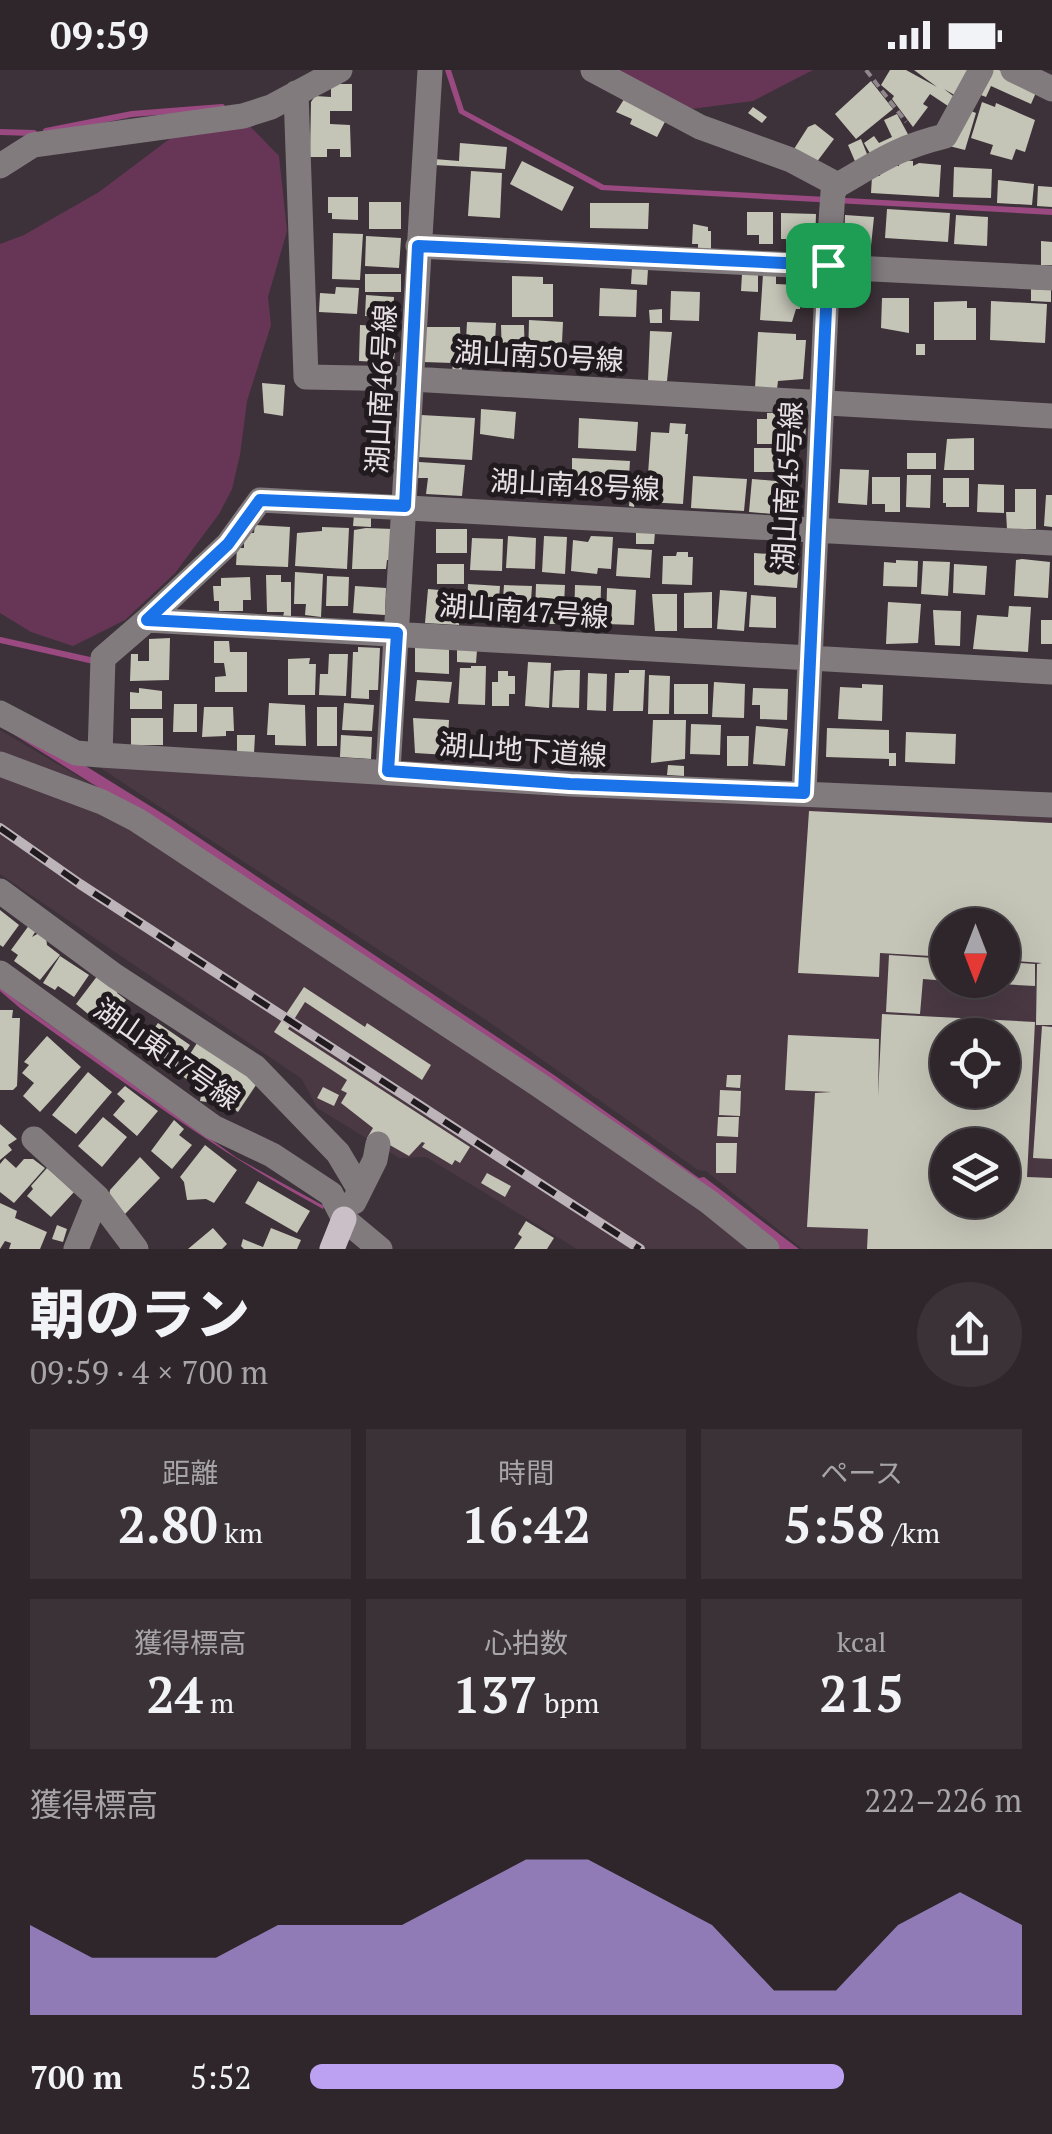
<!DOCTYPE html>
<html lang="ja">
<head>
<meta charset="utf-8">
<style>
	:root { --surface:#2e262b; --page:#3a3237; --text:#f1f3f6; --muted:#a7a5a9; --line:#494347; --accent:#bca0f2 }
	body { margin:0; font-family:"PT Serif","Noto Sans JP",serif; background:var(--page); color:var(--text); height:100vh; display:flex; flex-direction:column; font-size:38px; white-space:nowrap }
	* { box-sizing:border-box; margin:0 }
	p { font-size:32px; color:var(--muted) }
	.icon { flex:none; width:55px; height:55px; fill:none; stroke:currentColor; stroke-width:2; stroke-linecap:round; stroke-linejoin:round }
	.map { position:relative; height:1179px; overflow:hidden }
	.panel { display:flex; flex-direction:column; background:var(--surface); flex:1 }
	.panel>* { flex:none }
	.needle { width:65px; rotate:180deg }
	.buttons { position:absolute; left:930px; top:838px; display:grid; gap:20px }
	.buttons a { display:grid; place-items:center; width:90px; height:90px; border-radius:50%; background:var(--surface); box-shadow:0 10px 40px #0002,0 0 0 2px var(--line); font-size:50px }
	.pin { position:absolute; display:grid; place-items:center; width:85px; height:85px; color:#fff; margin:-42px; border-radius:20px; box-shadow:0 5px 15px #0006 }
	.round { display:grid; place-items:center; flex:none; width:105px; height:105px; border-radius:52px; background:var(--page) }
	.headline { display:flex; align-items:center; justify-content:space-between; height:170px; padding:0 30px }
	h1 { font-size:55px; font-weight:800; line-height:75px }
	.stats { display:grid; grid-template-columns:repeat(3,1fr); gap:15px; height:170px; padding:10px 30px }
	.stats div { display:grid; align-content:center; border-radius:0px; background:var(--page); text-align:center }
	.stats b { font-size:50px; font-weight:800 }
	.stats small { font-size:28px; font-weight:400 }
	.stats p { font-size:28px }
	.chart { height:280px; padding:20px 30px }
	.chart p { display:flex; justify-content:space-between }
	.chart svg { width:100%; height:180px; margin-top:10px; fill:var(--accent); opacity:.7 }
	ul { padding:0 30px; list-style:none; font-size:32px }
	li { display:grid; grid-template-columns:160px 120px 1fr; align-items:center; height:75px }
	li i { height:25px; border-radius:12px; background:var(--accent) }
	.status { display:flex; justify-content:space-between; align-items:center; height:70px; padding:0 50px; background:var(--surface); direction:ltr }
	.status svg { height:28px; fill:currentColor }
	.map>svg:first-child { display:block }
	.built { fill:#4a3943; fill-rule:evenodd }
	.green { fill:#673657 }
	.water { fill:#9a4a81 }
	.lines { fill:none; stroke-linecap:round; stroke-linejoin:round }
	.stream { stroke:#9a4a81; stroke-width:6 }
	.building { fill:#c4c5b7; fill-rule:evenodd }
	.path { stroke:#90878d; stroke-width:4; stroke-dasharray:8 5; stroke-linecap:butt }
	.minor { stroke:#817b7e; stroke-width:25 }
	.major { stroke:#cbbfc7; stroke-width:25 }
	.rail-casing { stroke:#bdb4ba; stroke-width:10 }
	.rail { stroke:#211b1f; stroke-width:6; stroke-dasharray:19; stroke-linecap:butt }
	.route-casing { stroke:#fff; stroke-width:20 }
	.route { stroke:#1a73e8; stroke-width:12 }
	.labels { text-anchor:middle; stroke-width:10; stroke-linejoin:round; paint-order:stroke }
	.street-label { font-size:28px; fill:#e8e0e5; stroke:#211b1f }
</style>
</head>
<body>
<div class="status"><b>09:59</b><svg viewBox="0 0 49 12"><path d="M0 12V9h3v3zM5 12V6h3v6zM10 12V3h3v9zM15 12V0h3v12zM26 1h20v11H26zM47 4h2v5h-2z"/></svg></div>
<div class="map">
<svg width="1052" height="1179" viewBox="0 0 1052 1179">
	<rect width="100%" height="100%" fill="#3d3239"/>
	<path class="built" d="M0,660L115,728L702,1118L780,1179H577L426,1087L399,1088L317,1038L302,1009L0,804Z
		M99,697L1052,747V1179H802L706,1101L698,1100L486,950ZM948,855H1002V910H948ZM948,965H1002V1020H948ZM948,1075H1002V1130H948Z"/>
	<path class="green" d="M608,0H813L753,31L683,40Z
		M248,54L279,86L287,161L268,227L271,255L247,331L240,385L232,419L219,444L175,503L125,550L73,576L31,562L0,543V174L24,165L99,122L184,58Z"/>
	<path class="water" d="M445,0H451L464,40L604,115L1052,139V145L601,120L459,43Z
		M5,659L84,695L168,747L554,1005L699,1108L704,1107L799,1179H780L702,1118L115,728Z
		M0,916L21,934L237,1088L324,1136L323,1139C216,1082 120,1009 21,939L0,921Z"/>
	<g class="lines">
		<path class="stream" d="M46,61L132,44L222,37
			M0,62L34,63
			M0,570L94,591"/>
	</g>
	<path class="building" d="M890,0H906L937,17L914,0H976L958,27L944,19L957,29L951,38L930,24L923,34L928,37L913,57L892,29L894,26L881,15Z
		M985,0H999L1038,18L1031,34L991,16L986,27L973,22Z
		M871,11L893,39L856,69L835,44Z
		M331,14H352V41H330V54L350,55L351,87H340V79H327V87H310L311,32L315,26L331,27Z
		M626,26L667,48L657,67L630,54L632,49L616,42Z
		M982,32L995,37L996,33L1035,50L1025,82L1016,79L1012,90L990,84L993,75L971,68Z
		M753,37L767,47L762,53L748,43Z
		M971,41L976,43L965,80L949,76Z
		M897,44L910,68L872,87L864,73L874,66L879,73L892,67L884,50Z
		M815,54L834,69L816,93L794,79L808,57Z
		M861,69L869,89L857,96L848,75Z
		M460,73L507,77L505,99L434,95V89L459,91Z
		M900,90L913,91V96L919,93L941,95L939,127L871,123L872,106H880L881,97L887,95L899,96Z
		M522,91L574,117L562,141L510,114Z
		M954,97L992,99L991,128L953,127Z
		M471,101L502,103L500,148L468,146Z
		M998,110L1034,114L1032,135L997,133Z
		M1038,116L1052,117V137L1037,136Z
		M328,127H358V150L332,149V143H328Z
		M369,132H401V159H369Z
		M590,133H649L648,159L590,158Z
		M887,139L950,143L948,172L885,168Z
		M747,142H773V174H759V165H747Z
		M781,143L816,144L815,174L786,173V169H781Z
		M845,145L874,147L871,176L844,175Z
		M956,145L988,147L987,176L954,174Z
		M693,154L708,157V161H711V179L698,178V174H692Z
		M333,163L363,164L360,210L332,209Z
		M366,166L401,168L399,198L365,196Z
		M1041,171L1052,172V195H1041Z
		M632,198L648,199L647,215L631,214Z
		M365,204H401V222H365Z
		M742,204L758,205V222L741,221Z
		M763,204L776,205V214L797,215V221L801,222L800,239H796L792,252L760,250Z
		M512,206L543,207V214H553V247H512Z
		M336,217L359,218L357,244L319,242L320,223L335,224Z
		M600,218L637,220L636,247L599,246Z
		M1031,219L1051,220V232L1031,231Z
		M671,221L700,222L699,251L670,250Z
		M366,225L394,227L393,248L365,246Z
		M882,228H909V263L881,258Z
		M967,231V238H976V270H934V232Z
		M991,231L1047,234L1045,273L990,270Z
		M662,239V253H650L649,240Z
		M529,250L563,252L561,292H555V296L541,295V291H528Z
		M467,252L496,253L494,291L465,289Z
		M360,255L396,257L394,293L359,291Z
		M501,255H524L525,289H502Z
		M425,257H460L462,302H452L453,293L423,292Z
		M650,261L672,262L667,311H648Z
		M758,262L796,264V270H806L803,309L778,311L777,319L755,318Z
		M916,274H925V285H916Z
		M262,313L285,315L283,346L264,343Z
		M481,339L516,342L514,369L480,364Z
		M767,343H793V352H806L805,374H757V349H767Z
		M421,345L475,348L472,390L418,387Z
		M579,348L638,352L636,381L578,378Z
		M670,353L686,354L685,364H688L683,434L646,432L651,362L669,363Z
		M974,368V400H944L947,369Z
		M754,378H787V389H795V402H754Z
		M907,383H936V399H907Z
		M572,388L630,391L628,421L572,418Z
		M419,392L465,395L462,426L426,424L428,408H418Z
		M840,399L869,400L867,435L838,433Z
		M907,405H931L930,438L906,437Z
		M693,406L747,409L744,441L691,438Z
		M872,407H900V442H885V434H872Z
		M943,408H969V437H946V433H943Z
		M752,409L787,412L784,445L749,442Z
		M978,414L1004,415V443L977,442Z
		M631,417H636L634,437L629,436Z
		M1015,419H1036V459H1007L1006,442H1015Z
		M1046,425H1052V457L1044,456Z
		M354,444L371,445V457L353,456Z
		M255,455L290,457L288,497L236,495L237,478H244V466L246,463H254Z
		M322,457L349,458L347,499L295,496L297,463L322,461Z
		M366,458L393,459L391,490H387L386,499H352L354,460Z
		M436,459H467V483H436Z
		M636,461L655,462L654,474H636Z
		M508,466L536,468L535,499L506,498Z
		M544,466L567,467L565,504L542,502Z
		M591,466L613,467L611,499L598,498L597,504L571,501L573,470L588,472Z
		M472,468L503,469L502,501L470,500Z
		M618,478L652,480L650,508L616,506Z
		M677,482H688V487H693L692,515L662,514L663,486H676Z
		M754,483L786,485L785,493H799L797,518L754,515Z
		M1022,489L1050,492L1048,528L1014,526L1016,490Z
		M896,490L918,491L917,517L883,516L884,492L896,493Z
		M923,491L950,492L948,526L921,524Z
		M437,494H464V514H437Z
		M954,494L987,496L985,525L953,523Z
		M295,502L323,504L321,547L305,545L306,534H294Z
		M266,505H281V512H291V547H283L284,542H267Z
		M327,506L349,507L348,536H326Z
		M250,507L251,530H243V541H219V531H214L213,516H221V508Z
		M468,514L500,516L498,542L467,540Z
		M536,514L565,515L563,554H545V546L535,545Z
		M504,515L532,516L530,545L502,543Z
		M575,515L601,516L600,552H574Z
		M355,516L386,518L385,545L353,543Z
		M607,518L636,520L634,555L606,554Z
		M428,519L462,522L459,555L425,553Z
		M720,520L747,522L744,561L717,559Z
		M712,522V558H684V523Z
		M652,524H677V561H655Z
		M751,525L776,527V558L749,557Z
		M888,532L921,534L918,573L886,574Z
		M1009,536L1031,537L1028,582L973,579L977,545L1008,547Z
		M933,540L961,541L960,576L935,575Z
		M1041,550H1052V574H1041Z
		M170,568L169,610L130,611L131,584H138V591H149V569Z
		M214,571H229L230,582H247V622H215V607L226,606L224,593H214Z
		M358,577L380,578L378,620H369V629L351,628L353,582H358Z
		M415,577L449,578V604L415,602Z
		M457,579L477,580L476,593L457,592Z
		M329,584H348L346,626L319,625L320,604H328Z
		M310,588L309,594H316L315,625H288V589Z
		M528,592L551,593L549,638L525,636Z
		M471,596H486L485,635L458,634L460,598H471Z
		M566,600H580L579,638L552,637L554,601Z
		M629,600H645L643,641H613L615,603H629Z
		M498,601H508V606H515V624H509V636H492V612H498Z
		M588,603L607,604L606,641L587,640Z
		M649,605L670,606L669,644H648Z
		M417,610L452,612L449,633L415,631Z
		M714,612L745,614L744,648L712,647Z
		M674,614H708V644H674Z
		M862,614L883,615L882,651L838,649L840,617L862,618Z
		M139,618L162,621V639H130V622L139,623Z
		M753,618L788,619L787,650L760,649V635H752Z
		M269,633L305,635L306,676L275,675V665H267Z
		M344,633L374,635L372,661L342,660Z
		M174,634H197V662H173Z
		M204,637H233L234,661H226V666L202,667Z
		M317,637H337V676H317Z
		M131,648H163V675H131Z
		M413,648L449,650L447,685L415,683Z
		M653,650H686L685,689L651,693Z
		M691,654L721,655L720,685L690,684Z
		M756,656L788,659L785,696L753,694Z
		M827,658L889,660V683H896V696H889V689L826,687Z
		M906,662L956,664L955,694L905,692Z
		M237,665H255L254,683L237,682Z
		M341,665L372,667L371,689L340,687Z
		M727,666H749L748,696H727Z
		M668,695L684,696V706L667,705Z
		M809,741L1052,753V955H1036L1037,894L1042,893L1002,890V855H948V887L880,883L879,907L798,903Z
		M0,840L19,855L3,877L0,875Z
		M30,854L37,859L32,867L39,863L46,867L47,875L60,885L40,910L14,891L18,885L11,880Z
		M889,885L948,889V911L923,909L920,944L886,942Z
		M60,886L89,905L74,927L58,916L55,920L43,913Z
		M1002,892L1035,894V916L984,913V910H1002Z
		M98,905L119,920L117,923L126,930L108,953L95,944L93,948L76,934Z
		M304,917L365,957L367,953L431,995L422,1010L305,932L288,959L470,1077L460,1093L455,1090L452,1095L422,1077L425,1073L422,1072L409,1086L388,1074L385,1079L367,1068L373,1058L341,1033L347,1023L341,1020L347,1010L274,962Z
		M0,940H13L12,948H20L17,1016L13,1020H0Z
		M882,944L1035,952L1027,1107L1052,1108V1179H867L868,1159L807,1157L815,1023L832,1022L785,1020L788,965L879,969L878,1026ZM948,965H1002V1020H948ZM948,1075H1002V1130H948Z
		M158,953L190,975L174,999L142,976Z
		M1042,956L1052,957V1089L1033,1088Z
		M47,966L81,997L40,1042L23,1026L34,1013L22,1003L29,995L24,992Z
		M197,973L258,1012L238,1042L213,1025L207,1032L200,1031L202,1020L178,1003Z
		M88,1002L112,1022L76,1064L52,1045Z
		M727,1005H741L740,1018L726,1017Z
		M125,1016L158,1041L137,1066L113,1045L125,1031L117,1024Z
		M323,1017L339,1025L334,1036L317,1028Z
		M720,1020L741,1021L740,1046L719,1045Z
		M103,1047L127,1067L102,1097L78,1076Z
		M718,1047H739L738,1067L717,1066Z
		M174,1050L184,1059L179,1065L192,1075L172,1099L151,1081Z
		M0,1054L17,1069L8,1075L12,1080L0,1090Z
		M716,1073H737L736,1103H716Z
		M205,1075L237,1100L214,1133L206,1129L187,1130L184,1112L180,1107Z
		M140,1087L160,1108L125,1144L109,1126L110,1120Z
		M5,1088L16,1098L24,1089H33L45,1098L14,1133L0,1122V1094Z
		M47,1098L74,1122L51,1147L27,1126L33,1119L31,1116Z
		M487,1103L511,1116L505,1127L481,1113Z
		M258,1111L310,1141L297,1163L245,1133Z
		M0,1133L17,1141L15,1148L47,1162L40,1179H9L11,1173L5,1171L0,1179Z
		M526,1151L554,1168L547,1179H514L522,1167L518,1164Z
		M57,1155L67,1159L63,1172L52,1169Z
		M213,1158L227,1174L222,1179H188Z
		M271,1158L301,1170L297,1179H244L241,1176L243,1169L263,1177Z"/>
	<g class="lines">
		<path class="path" d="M866,0L906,52"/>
		<path class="minor" d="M593,0L700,57L791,90L838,115C880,91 896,78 945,66L981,0
			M1013,0L1052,19
			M296,23L306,307L411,309L1052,346
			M0,96L33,75L243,46L271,37L340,0
			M418,176L1052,208
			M147,550L228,474L260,430L1052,473
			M0,643L76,683L100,685L570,714L1052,735
			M100,685L103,588L147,550L1052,602
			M0,694L102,732L137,750L539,1015L709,1132L767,1179
			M388,701L430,0
			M804,723L828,195L833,122L838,115
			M0,821L115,906L255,997L338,1083L360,1120
			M0,903L213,1057L272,1085L331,1124L344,1149L380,1179
			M34,1069L97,1127
			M354,1132L375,1090L378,1074
			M76,1179L97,1127L136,1179"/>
		<path class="major" d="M332,1179L344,1149"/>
		<defs>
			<path id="rail" d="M0,758L80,814L640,1179"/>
		</defs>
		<use href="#rail" class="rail-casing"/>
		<use href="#rail" class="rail"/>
	</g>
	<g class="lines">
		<defs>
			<path id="route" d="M418,176L828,195L804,723L570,714L388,701L397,563L147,550L228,474L260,430L405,436Z"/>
		</defs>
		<use href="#route" class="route-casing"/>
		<use href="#route" class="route"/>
	</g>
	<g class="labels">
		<g class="street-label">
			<text transform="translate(539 286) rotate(3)" y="10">湖山南50号線</text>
			<text transform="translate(381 319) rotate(-87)" y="10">湖山南46号線</text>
			<text transform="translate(575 415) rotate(3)" y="10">湖山南48号線</text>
			<text transform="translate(787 416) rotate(-87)" y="10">湖山南45号線</text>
			<text transform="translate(524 541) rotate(4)" y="10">湖山南47号線</text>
			<text transform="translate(523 680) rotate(4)" y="10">湖山地下道線</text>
			<text transform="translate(167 984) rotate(35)" y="10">湖山東17号線</text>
		</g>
	</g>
</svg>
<div class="buttons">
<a><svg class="needle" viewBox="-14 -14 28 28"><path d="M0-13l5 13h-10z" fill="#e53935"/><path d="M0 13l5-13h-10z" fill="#a7a5a9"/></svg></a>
<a><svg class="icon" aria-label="locate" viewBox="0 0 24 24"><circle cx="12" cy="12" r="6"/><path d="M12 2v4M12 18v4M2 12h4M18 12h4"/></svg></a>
<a><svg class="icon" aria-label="layers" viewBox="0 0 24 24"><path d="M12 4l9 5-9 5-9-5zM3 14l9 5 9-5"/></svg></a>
</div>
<div class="pin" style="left:828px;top:195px;background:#1e9e55"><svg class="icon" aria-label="arrive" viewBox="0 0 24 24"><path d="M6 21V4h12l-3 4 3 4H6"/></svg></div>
</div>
<section class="panel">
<div class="headline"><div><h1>朝のラン</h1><p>09:59 · 4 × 700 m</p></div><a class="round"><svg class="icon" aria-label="share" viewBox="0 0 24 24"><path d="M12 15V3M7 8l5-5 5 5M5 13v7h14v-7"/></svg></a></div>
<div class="stats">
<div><p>距離</p><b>2.80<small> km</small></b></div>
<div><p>時間</p><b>16:42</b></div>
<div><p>ペース</p><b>5:58<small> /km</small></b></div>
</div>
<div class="stats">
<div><p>獲得標高</p><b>24<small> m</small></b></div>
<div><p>心拍数</p><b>137<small> bpm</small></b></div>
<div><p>kcal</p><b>215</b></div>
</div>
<div class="chart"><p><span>獲得標高</span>222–226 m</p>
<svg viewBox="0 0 160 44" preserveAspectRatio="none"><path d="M0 44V22L10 30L20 30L30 30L40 22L50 22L60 22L70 14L80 6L90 6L100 14L110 22L120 38L130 38L140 22L150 14L160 22V44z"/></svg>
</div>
<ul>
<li><b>700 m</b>5:52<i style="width:75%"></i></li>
</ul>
</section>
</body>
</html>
